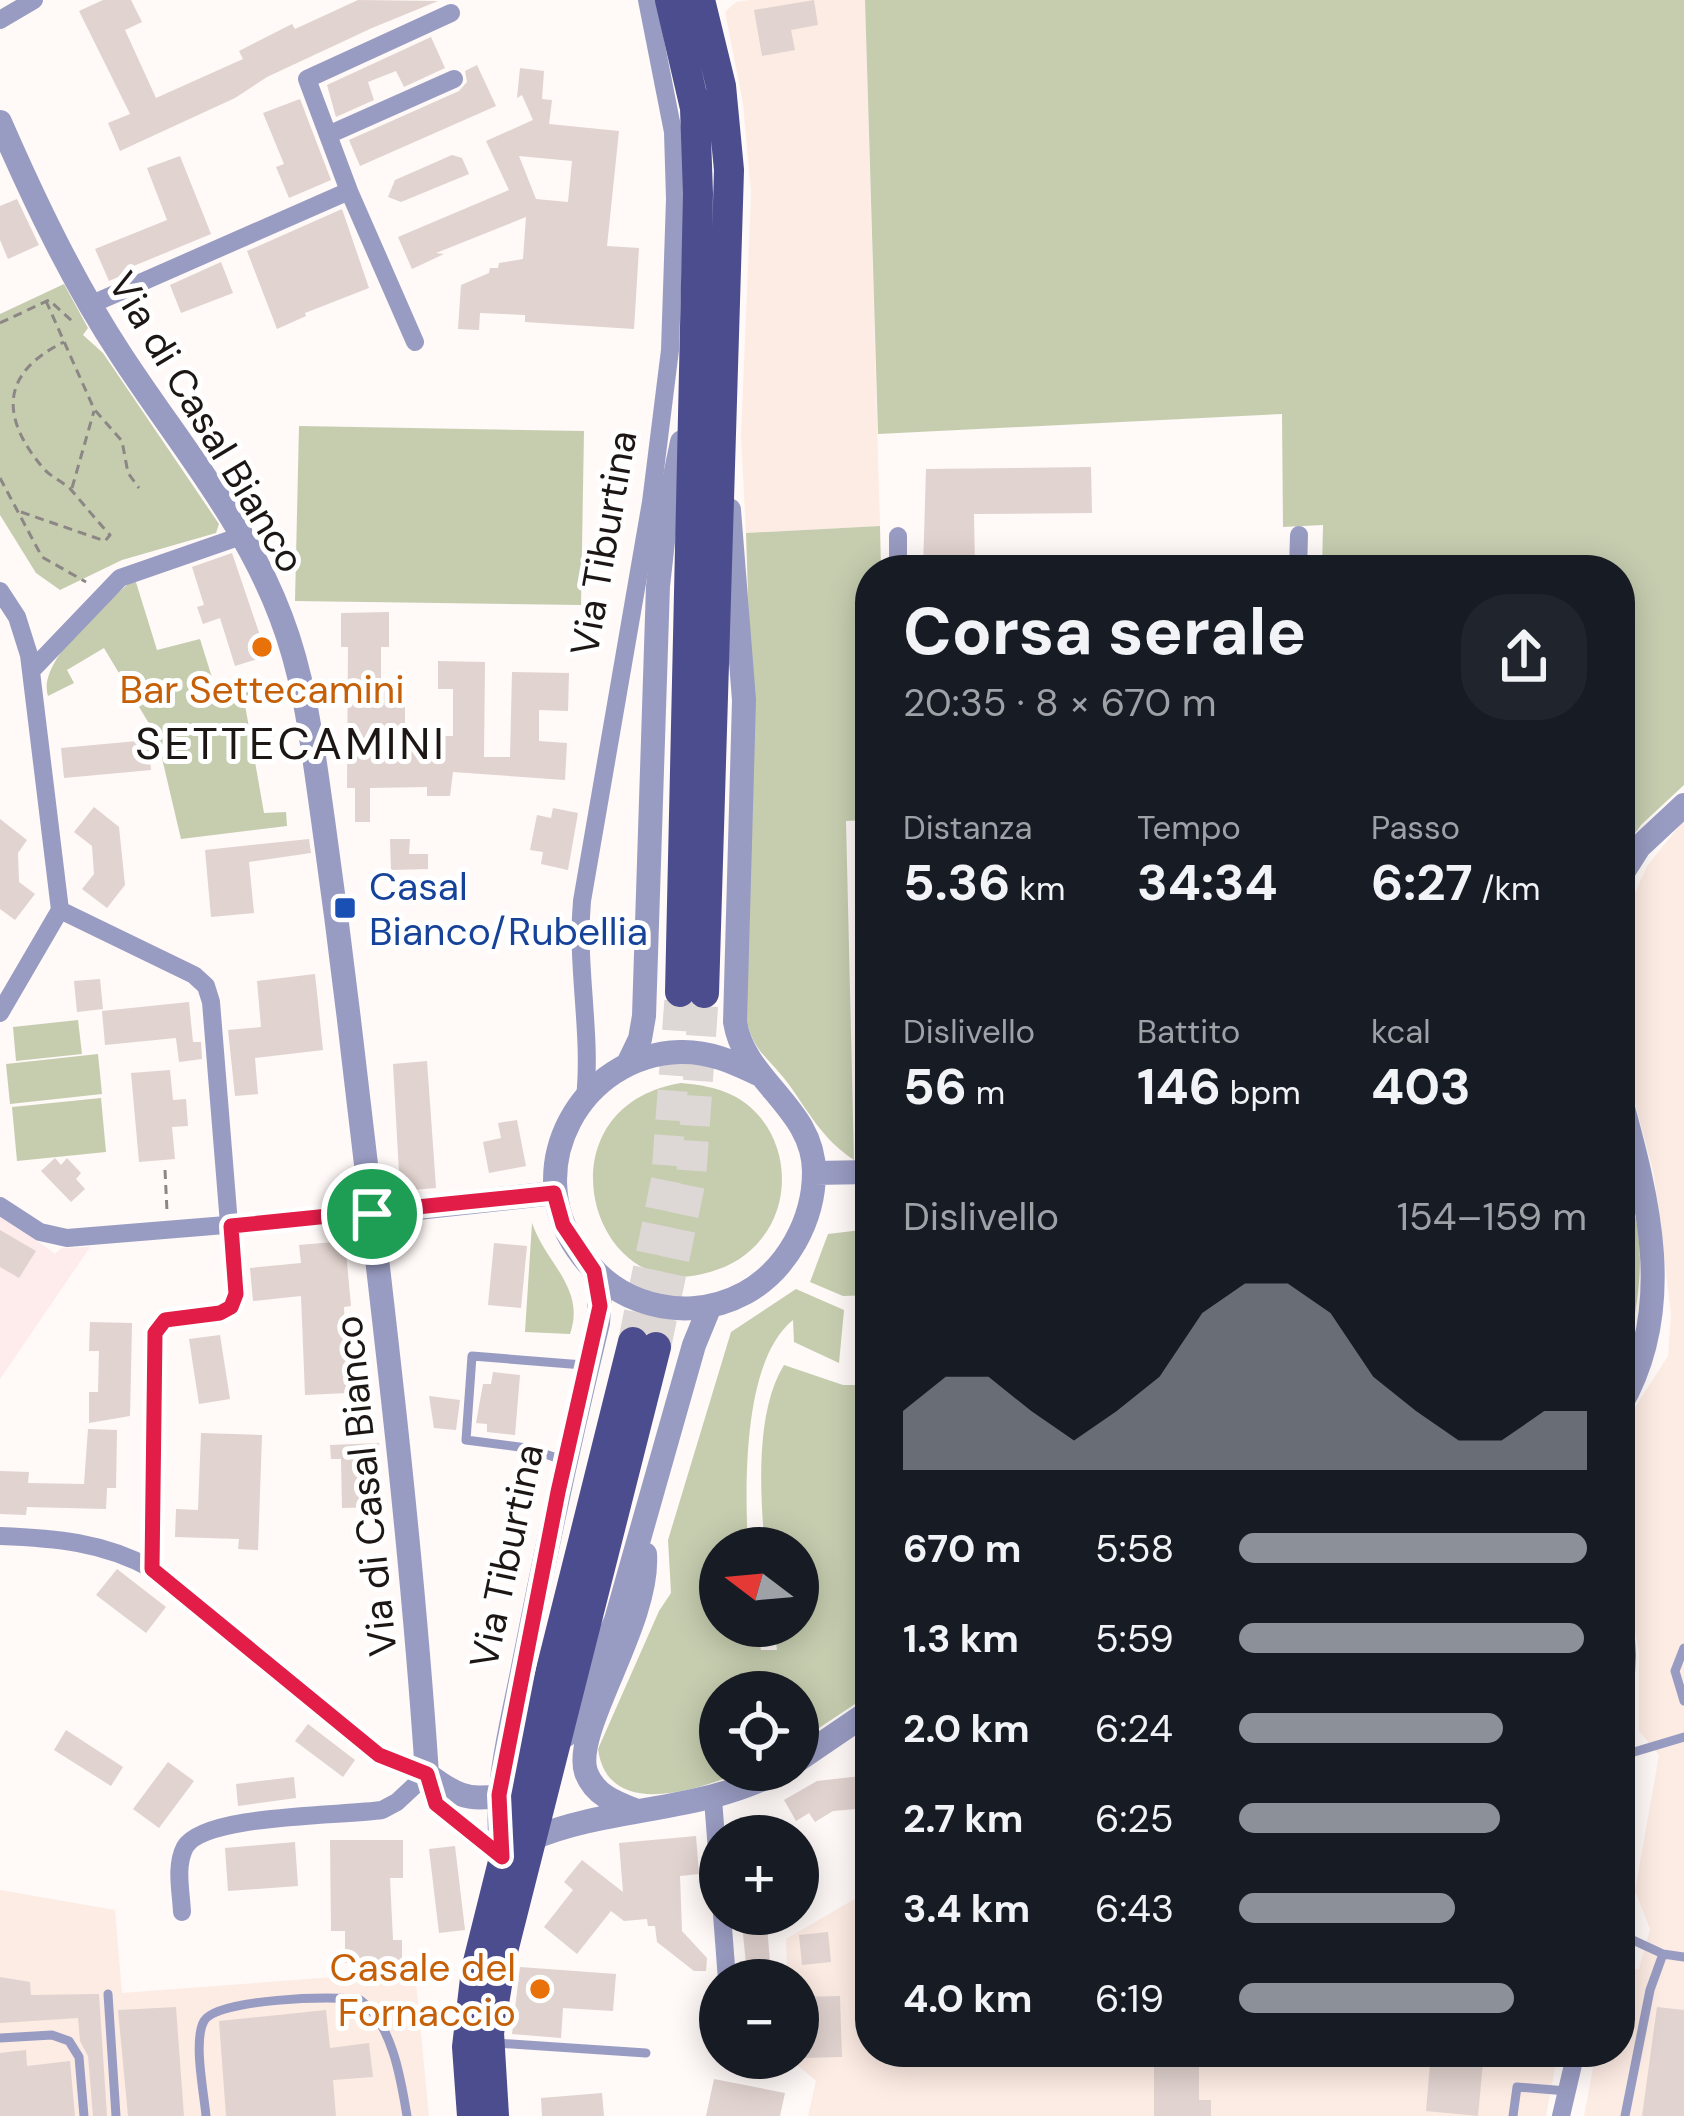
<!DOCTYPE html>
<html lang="it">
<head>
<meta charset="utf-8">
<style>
	:root { --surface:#171b24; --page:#20242c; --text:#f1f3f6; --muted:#9ea1a6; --accent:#8c9099 }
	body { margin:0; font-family:"DM Sans",sans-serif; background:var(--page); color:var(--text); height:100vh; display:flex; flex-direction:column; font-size:45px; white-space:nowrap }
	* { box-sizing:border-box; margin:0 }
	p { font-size:39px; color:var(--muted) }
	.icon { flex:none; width:66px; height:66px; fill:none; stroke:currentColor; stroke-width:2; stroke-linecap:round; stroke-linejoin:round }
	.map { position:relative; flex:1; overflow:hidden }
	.details { position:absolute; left:855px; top:555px; width:780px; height:1512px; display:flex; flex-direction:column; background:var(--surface); border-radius:48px; box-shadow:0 6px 30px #0003 }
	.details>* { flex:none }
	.needle { width:78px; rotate:286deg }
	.controls { position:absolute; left:699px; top:1527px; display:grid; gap:24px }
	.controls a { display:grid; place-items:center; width:120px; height:120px; border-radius:50%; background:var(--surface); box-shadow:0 6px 30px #0003; font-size:60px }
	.pin { position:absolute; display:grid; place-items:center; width:102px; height:102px; color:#fff; margin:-51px; border:6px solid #fff; border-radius:50%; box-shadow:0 3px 12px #0007 }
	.round { display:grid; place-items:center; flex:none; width:126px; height:126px; border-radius:48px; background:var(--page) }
	.head { display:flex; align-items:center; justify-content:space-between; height:204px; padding:0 48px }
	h1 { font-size:66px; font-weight:700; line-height:90px }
	.figures { display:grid; grid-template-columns:repeat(3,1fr); gap:18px; height:204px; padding:12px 48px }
	.figures div { display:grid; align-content:center }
	.figures b { font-size:51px; font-weight:700 }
	.figures small { font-size:33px; font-weight:400 }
	.figures p { font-size:33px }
	.chart { height:336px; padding:24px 48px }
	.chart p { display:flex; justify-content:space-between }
	.chart svg { width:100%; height:216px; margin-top:12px; fill:var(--accent); opacity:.7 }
	ul { padding:0 48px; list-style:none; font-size:39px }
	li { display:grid; grid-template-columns:192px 144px 1fr; align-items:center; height:90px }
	li i { height:30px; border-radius:15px; background:var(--accent) }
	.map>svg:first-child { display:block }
	.built { fill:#fdece4 }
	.education { fill:#fdeceb }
	.green { fill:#c6cdaf }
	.building { fill:#e1d3cf; fill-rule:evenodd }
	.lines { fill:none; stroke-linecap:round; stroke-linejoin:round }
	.primary-tunnel { stroke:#ddd7d5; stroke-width:30; stroke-dasharray:30 15; stroke-linecap:butt }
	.path { stroke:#8c8785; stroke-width:3; stroke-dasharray:9 6; stroke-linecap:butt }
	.service { stroke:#999cc2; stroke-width:9 }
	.minor { stroke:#999cc2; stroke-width:18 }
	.tertiary { stroke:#999cc2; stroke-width:24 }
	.primary { stroke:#4c4d8e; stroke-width:30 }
	.route-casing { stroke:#fff; stroke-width:24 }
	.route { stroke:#e11d48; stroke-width:15 }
	.food-dot { fill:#e8710a; stroke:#fff; stroke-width:4.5 }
	.transit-dot { fill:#1a4fb4; stroke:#fff; stroke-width:4.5 }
	.labels { text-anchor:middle; stroke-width:10; stroke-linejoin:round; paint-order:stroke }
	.street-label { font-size:39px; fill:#1c1715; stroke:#fff }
	.food-label { font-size:39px; fill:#c56008; stroke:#fff }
	.transit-label { font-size:39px; fill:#164399; stroke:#fff; text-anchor:start }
	.quarter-label { font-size:45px; letter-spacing:3px; fill:#1c1715; stroke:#fff }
</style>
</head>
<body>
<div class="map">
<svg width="1684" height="2116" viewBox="0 0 1684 2116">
	<rect width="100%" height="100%" fill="#fff9f7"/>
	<path class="built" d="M749,0H865L880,526L746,533L741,437L751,193L743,103L725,12L736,2Z
		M1684,820V2116H1584L1596,2052H1620V1972L1639,1969L1650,1929L1635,1891L1659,1755L1639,1731V1652L1632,1615L1620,1431L1668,1356L1671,1314L1654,1174L1620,1045V927L1647,866Z
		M0,1890L115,1910L122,1993L415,1971L429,2116H0Z
		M870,1890V2052H1558L1546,2116H808L816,2081L789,2058H798V1980H734V1975L787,1968L786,1939Z"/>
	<path class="education" d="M0,1214L55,1254L62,1248L90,1247L0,1379Z"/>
	<path class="green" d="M865,0H1684V785L1641,825L1620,854V570H1322L1323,525L1283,527L1282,414L878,434Z
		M64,284L88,328L83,335L103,353L219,524L216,533L122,560L60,590L36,573L0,515V314Z
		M299,426L584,431L581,605L295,601Z
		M880,526L881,570H870V820L846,821L854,1160C822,1139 809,1112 787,1082C763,1051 754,1054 744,1011L751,691L746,533Z
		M135,579L157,650L200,639L219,700L281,683L284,693L245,705L264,813L286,812L287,826L181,839L157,737L104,648L67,670L74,683L48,696C36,662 108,599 135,579Z
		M78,1020L82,1054L16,1061L13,1027Z
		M98,1054L102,1094L10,1104L6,1064Z
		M681,1083C700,1085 717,1087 734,1096C785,1123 797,1194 762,1238C748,1256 731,1266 710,1272C589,1310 535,1107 681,1083Z
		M101,1098L106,1152L17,1161L12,1107Z
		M1620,1185C1654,1223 1638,1325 1620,1369Z
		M532,1223C546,1264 586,1288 570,1334L525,1332Z
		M870,1229V1295L843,1296L810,1282L828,1234Z
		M796,1289L844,1310L839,1363L794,1342L793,1320C742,1361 745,1487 748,1548H720V1626H757L761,1650H777L774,1626H798V1548H765C760,1494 755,1412 784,1365L843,1385H870V1694L798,1742V1692H720V1770H746C701,1789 608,1822 598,1749L659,1611L671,1593L668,1540L731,1332Z"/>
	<path class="building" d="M103,0H131L142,22L125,30L156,98L243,59L239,51L292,24L295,29L358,0L438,1L372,28L267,77L235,98L120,151L108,123L130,114L79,11Z
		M814,0L818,25L791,30L795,50L762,56L754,10Z
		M431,37L445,68L404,87L396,71L368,82L374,100L336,117L327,85Z
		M477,65L496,106L360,166L349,140L459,91L467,82L465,71Z
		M520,68L544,71L542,99L552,100L549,124L619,131L607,246L639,248L634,329L525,322V315L480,313L479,330L458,329L461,285L489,273L490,268H498L499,263L523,259L526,217L436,253L444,254L412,269L398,237L509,190L486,141L533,120L522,95L517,98ZM519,156L572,161L568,202L536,199Z
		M300,99L331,180L289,198L276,167L284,164L263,113Z
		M452,155L462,158L469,174L401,202L388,197L395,180Z
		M180,156L211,234L124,270L125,274L109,281L95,249L167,220L147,168Z
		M17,199L39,245L8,259L0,240V206Z
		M342,209L369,288L305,313L306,316L277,329L247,251Z
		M221,262L233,293L181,313L170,285Z
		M1091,467L1092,513L974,514L975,570H923L926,469Z
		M232,553L267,656L235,666L220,618L203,624L197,607L204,605L192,567Z
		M389,612V647H381V682H386V686H405V736H453V689H438V661L485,662L484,757H510L512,672L569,673L568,711L539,710V741L567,743L565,780L453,772L450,796H427V787L370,788V822H355V788H347L348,647H341V613Z
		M148,740L151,770L64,778L61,748Z
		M94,807L119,827L125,885L107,908L82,889L94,874L92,846L74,832Z
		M553,808L578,813L568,870L541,864L543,852L530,850L537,815L551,818Z
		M0,819L27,840L18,853L19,882L35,894L15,920L0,909Z
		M309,839L311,853L249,862L254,913L211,917L205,850Z
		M390,839H410L409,854H428V869L391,870Z
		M315,974L323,1050L255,1058L258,1094L235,1096L228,1030L261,1027L257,981Z
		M100,979L103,1009L77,1012L74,981Z
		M189,1002L193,1042H201L202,1059L179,1062L176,1038L105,1045L102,1011Z
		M427,1061L436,1188L400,1191L393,1064Z
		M170,1070L173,1100L186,1099L188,1126L172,1127L175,1159L139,1162L131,1073Z
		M517,1120L526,1166L489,1173L483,1142L501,1138L498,1123Z
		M55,1158L61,1165L67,1158L81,1173L76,1179L85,1189L71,1202L41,1171Z
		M0,1230L36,1251L19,1278L0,1267Z
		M345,1241L351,1306L344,1307L347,1375L368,1374L369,1392L305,1395L301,1296L253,1301L250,1268L301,1263L299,1245Z
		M494,1243L527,1246L521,1308L488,1305Z
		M90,1322L132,1323L130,1416L89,1423V1392H98L99,1351H89Z
		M220,1335L230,1399L199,1404L189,1339Z
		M493,1372L520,1375L515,1435L487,1432V1424L476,1423L483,1384H491Z
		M429,1396L460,1400L456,1430L434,1428Z
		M88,1429L117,1430L116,1488H107L106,1509L27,1507L26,1515L0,1514V1471L29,1472L28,1483L84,1484Z
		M201,1433L262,1435L258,1550L238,1549L239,1539L175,1537L176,1509L198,1510Z
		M379,1443L381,1507L342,1508L341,1459H331L330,1445Z
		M117,1569L166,1607L146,1633L96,1595Z
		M308,1724L355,1760L343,1777L295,1741Z
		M66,1730L123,1767L111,1786L54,1750Z
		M168,1762L194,1781L159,1828L133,1809Z
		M861,1776L863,1790L856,1791L857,1809L833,1811L815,1822L809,1813L796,1821L784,1800L817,1781Z
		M294,1777L296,1798L238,1806L236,1784Z
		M696,1836L699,1874L680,1876L682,1931L707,1958L706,1971H694L657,1942L655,1926H648L647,1919L624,1921L611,1911L577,1954L544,1927L573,1890L564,1882L582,1860L623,1892L619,1843Z
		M330,1840H403V1878H390L393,1940H402V1964L345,1963V1931H331Z
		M295,1842L298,1886L228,1891L225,1848Z
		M455,1846L465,1930L439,1933L429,1849Z
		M741,1914H766L770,1962L746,1964Z
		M828,1932L831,1962L802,1965L799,1935Z
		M520,1967L616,1974L613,2011L563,2008L561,2038L512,2034Z
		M0,1977L30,1982L31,1995L99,1994L107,2116H93L88,2056L80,2041L78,2018L0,2023Z
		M840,1996L842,2057L803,2058L801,1997Z
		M176,2007L184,2116H128L118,2010Z
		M1657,2007L1684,2010V2116H1642Z
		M326,2010L330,2048L369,2043L373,2077L333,2080L336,2116H226L219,2021Z
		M26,2050L27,2066L70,2061L75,2116H0V2053Z
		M1431,2052H1484L1478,2116L1426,2111Z
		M1154,2056H1199V2100H1211V2116H1154Z
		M714,2079L785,2093L780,2116H706Z
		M602,2093L604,2116H542L541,2098Z"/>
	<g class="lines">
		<path class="primary-tunnel" d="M633,1342L666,1180L680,992
			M656,1347L691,1179L704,993"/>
		<path class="path" d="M46,301L94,409L122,441L128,473L139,488
			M0,323L49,300L72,321
			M0,478L42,557L86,582
			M72,488L94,411
			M21,512L105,541L110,535C97,521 85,506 73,492C66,483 52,478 44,469C0,418 0,373 64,342
			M165,1170L167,1211
			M445,1812L480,1840"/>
		<path class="service" d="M563,1460L527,1448L466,1440L472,1356L583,1365
			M1684,1648L1675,1671L1684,1701
			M1624,1755L1684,1737
			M1620,1934L1663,1954L1684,1957
			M108,1994L116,2116
			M0,2038L52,2035L69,2041L79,2057L84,2116
			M496,2043L646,2053
			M206,2116C204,2093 193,2040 204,2021C216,1999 335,1995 360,2000C392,2023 401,2079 407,2116
			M1513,2116L1517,2087L1567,2091
			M1625,2116L1650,1990L1663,1954"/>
		<path class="minor" d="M0,20L34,0
			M328,135L454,79
			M92,304L349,191
			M415,342L349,191L307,79L451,13
			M898,536V570
			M1298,570L1299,535
			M0,591L17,617L29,655L60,910
			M31,671L120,578L244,535
			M60,910L194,975L206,986L211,1002L235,1298L223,1312L165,1320L157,1328L152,1569
			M0,1013L60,910
			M585,1098C592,1033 576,968 582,901L651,502L670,350L675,199L673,132L647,0
			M0,1206L40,1232L67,1238L372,1213
			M0,1536C54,1538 104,1542 152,1569L376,1752L397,1765L427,1774L397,1802L382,1810C341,1816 204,1814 185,1847C175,1866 181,1891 182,1912
			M1620,1540L1627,1655L1620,1787
			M713,1799L720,1890
			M722,1914L727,1980
			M1561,2116L1576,2052"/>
		<path class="tertiary" d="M0,122C35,202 73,282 121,355C177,441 244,519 281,617C306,682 313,751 323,820C334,898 344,976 353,1054C381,1293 411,1533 427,1774C451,1792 468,1803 499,1795
			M729,510L744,700L735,1022C744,1081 814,1108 814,1172C814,1220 787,1270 745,1293C712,1311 674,1313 639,1300C612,1290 594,1273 577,1249C520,1167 581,1055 680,1052C709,1051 733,1062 758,1074
			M1620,877L1639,847L1684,805
			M628,1064L640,1039L644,1016L658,586L665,524L682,442
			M1620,1097C1648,1199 1677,1308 1620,1406
			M814,1173L870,1172
			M372,1213L554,1193
			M566,1735L616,1620L694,1345L710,1306
			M798,1760L870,1711
			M637,1811C616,1803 594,1795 586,1772C572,1730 650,1623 645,1554
			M531,1839C612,1805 703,1813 781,1770
			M501,1849C494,1784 513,1721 525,1657C547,1545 571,1434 598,1323L600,1295L594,1271"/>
		<path class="primary" d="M670,0L695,108L698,194L680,992
			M700,0L721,86L729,170L704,993
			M472,2116L467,2047L476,1970L633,1342
			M494,2116L489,2033L502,1955L656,1347"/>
	</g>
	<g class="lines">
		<defs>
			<path id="route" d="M554,1193L563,1225L594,1271L600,1306L558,1492L499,1795L502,1857L436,1804L427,1774L379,1755L152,1569L155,1333L165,1320L220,1313L231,1307L236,1294L231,1226Z"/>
		</defs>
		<use href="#route" class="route-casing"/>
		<use href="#route" class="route"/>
	</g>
	<g class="food-dot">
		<circle cx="262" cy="647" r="12"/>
		<circle cx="540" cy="1989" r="12"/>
	</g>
	<rect class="transit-dot" x="333" y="896" width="24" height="24" rx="6"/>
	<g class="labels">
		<g class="street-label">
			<text transform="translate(207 422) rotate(59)" y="14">Via di Casal Bianco</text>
			<text transform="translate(603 543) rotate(-80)" y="14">Via Tiburtina</text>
			<text transform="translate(365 1486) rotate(-96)" y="14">Via di Casal Bianco</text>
			<text transform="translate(506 1556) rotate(-78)" y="14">Via Tiburtina</text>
		</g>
		<g class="food-label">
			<text x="262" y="703">Bar Settecamini</text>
			<text x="516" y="1981" text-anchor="end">Casale del<tspan x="516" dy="45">Fornaccio</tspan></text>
		</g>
		<g class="transit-label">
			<text x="369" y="900">Casal<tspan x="369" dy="45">Bianco/Rubellia</tspan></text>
		</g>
		<g class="quarter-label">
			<text x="291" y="759">SETTECAMINI</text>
		</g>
	</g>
</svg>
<div class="controls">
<a><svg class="needle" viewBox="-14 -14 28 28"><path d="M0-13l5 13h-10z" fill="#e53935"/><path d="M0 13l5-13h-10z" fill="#9ea1a6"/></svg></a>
<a><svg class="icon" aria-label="locate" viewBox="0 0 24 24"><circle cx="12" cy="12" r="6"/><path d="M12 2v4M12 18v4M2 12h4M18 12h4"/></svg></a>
<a>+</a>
<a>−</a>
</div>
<div class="pin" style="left:372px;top:1214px;background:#1e9e55"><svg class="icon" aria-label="arrive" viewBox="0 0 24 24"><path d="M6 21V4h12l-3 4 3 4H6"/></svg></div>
<section class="details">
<div class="head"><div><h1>Corsa serale</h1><p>20:35 · 8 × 670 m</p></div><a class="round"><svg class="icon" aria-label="share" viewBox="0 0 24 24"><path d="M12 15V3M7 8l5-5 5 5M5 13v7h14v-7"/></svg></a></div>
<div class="figures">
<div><p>Distanza</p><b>5.36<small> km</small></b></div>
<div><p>Tempo</p><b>34:34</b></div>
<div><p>Passo</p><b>6:27<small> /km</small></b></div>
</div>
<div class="figures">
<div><p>Dislivello</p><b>56<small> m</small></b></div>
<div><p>Battito</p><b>146<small> bpm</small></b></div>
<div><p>kcal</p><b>403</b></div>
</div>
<div class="chart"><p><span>Dislivello</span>154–159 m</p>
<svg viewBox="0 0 160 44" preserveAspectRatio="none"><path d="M0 44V32L10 25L20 25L30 32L40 38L50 32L60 25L70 12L80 6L90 6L100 12L110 25L120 32L130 38L140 38L150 32L160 32V44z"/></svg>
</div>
<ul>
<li><b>670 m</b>5:58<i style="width:100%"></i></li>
<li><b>1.3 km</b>5:59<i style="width:99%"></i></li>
<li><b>2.0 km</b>6:24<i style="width:76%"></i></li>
<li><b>2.7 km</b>6:25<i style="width:75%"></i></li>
<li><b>3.4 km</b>6:43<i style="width:62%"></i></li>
<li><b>4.0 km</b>6:19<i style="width:79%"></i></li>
</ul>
</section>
</div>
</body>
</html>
